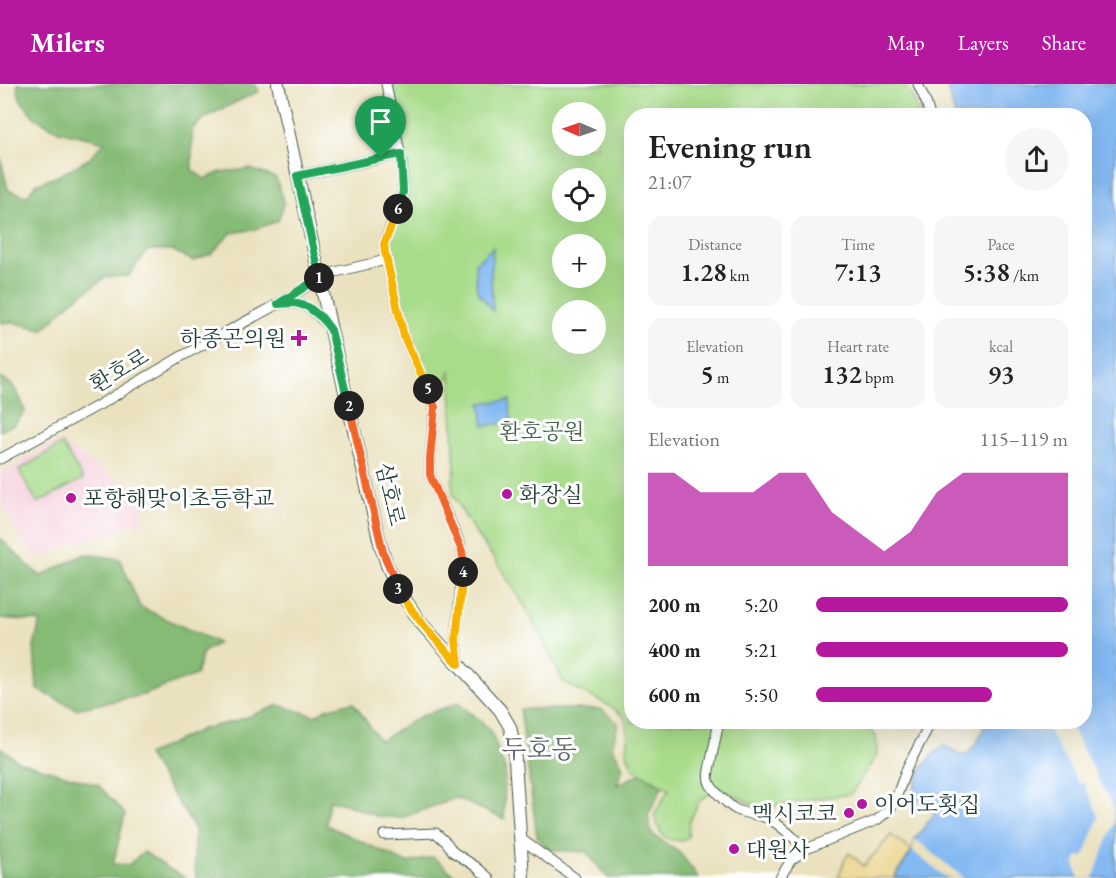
<!DOCTYPE html>
<html lang="en">
<head>
<meta charset="utf-8">
<style>
	:root { --surface:#fff; --page:#f6f6f6; --text:#202124; --muted:#757577; --accent:#b5179e }
	body { margin:0; font-family:"EB Garamond","Noto Serif KR",serif; background:var(--page); color:var(--text); height:100vh; display:flex; flex-direction:column; font-size:22px; white-space:nowrap }
	* { box-sizing:border-box; margin:0 }
	p { font-size:20px; color:var(--muted) }
	.icon { flex:none; width:33px; height:33px; fill:none; stroke:currentColor; stroke-width:2; stroke-linecap:round; stroke-linejoin:round }
	.map { position:relative; flex:1; overflow:hidden }
	.details { position:absolute; left:624px; top:24px; width:468px; height:621px; display:flex; flex-direction:column; background:var(--surface); border-radius:24px; box-shadow:0 6px 24px #0002 }
	.details>* { flex:none }
	.needle { width:39px; rotate:272deg }
	.tools { position:absolute; left:552px; top:18px; display:grid; gap:12px }
	.tools a { display:grid; place-items:center; width:54px; height:54px; border-radius:50%; background:var(--surface); box-shadow:0 6px 24px #0002; font-size:30px }
	.pin { position:absolute; display:grid; place-items:center; width:51px; height:51px; color:#fff; margin:-62px -26px; border-radius:50% 50% 50% 0; rotate:-45deg; box-shadow:0 0 6px #0007 }
	.pin .icon { rotate:45deg }
	.km { position:absolute; width:30px; height:30px; margin:-15px; border-radius:50%; background:#222; color:#fff; font-size:16px; line-height:30px; text-align:center }
	.round { display:grid; place-items:center; flex:none; width:63px; height:63px; border-radius:32px; background:var(--page) }
	.headline { display:flex; align-items:center; justify-content:space-between; height:102px; padding:0 24px }
	h1 { font-size:33px; font-weight:600; line-height:45px }
	.figures { display:grid; grid-template-columns:repeat(3,1fr); gap:9px; height:102px; padding:6px 24px }
	.figures div { display:grid; align-content:center; border-radius:15px; background:var(--page); text-align:center }
	.figures b { font-size:26px; font-weight:600 }
	.figures small { font-size:16px; font-weight:400 }
	.figures p { font-size:16px }
	.chart { height:168px; padding:12px 24px }
	.chart p { display:flex; justify-content:space-between }
	.chart svg { width:100%; height:108px; margin-top:6px; fill:var(--accent); opacity:.7 }
	ul { padding:0 24px; list-style:none; font-size:20px }
	li { display:grid; grid-template-columns:96px 72px 1fr; align-items:center; height:45px }
	li i { height:15px; border-radius:8px; background:var(--accent) }
	header { display:flex; align-items:center; gap:36px; box-sizing:border-box; height:84px; padding:0 30px; background:var(--accent); color:#fff }
	header strong { font-size:28px }
	nav { display:flex; gap:33px; margin-inline-start:auto; font-size:21px }
	.map>svg:first-child { display:block }
	.built { fill:#f5cfdc }
	.green { fill:#a8db8a; stroke:#648c5f; stroke-width:1.5; fill-rule:evenodd }
	.forest { fill:#86bb76; stroke:#527c55; stroke-width:1.5 }
	.sand { fill:#eeda9e; stroke:#868c69; stroke-width:1.5 }
	.water { fill:#84b9f2; stroke:#527b93; stroke-width:1.5 }
	.pier { fill:#eae1be }
	.lines { fill:none; stroke-linecap:round; stroke-linejoin:round }
	.minor-casing { stroke:#3d5649; stroke-width:11 }
	.major-casing { stroke:#3d5649; stroke-width:14 }
	.minor { stroke:#fff; stroke-width:9 }
	.major { stroke:#fff; stroke-width:12 }
	.split-1-casing { stroke:#fff; stroke-width:12 }
	.split-2-casing { stroke:#fff; stroke-width:12 }
	.split-3-casing { stroke:#fff; stroke-width:12 }
	.split-4-casing { stroke:#fff; stroke-width:12 }
	.split-5-casing { stroke:#fff; stroke-width:12 }
	.split-6-casing { stroke:#fff; stroke-width:12 }
	.split-7-casing { stroke:#fff; stroke-width:12 }
	.split-1 { stroke:#22a559; stroke-width:8 }
	.split-2 { stroke:#22a559; stroke-width:8 }
	.split-3 { stroke:#f0652b; stroke-width:8 }
	.split-4 { stroke:#f5b400; stroke-width:8 }
	.split-5 { stroke:#f0652b; stroke-width:8 }
	.split-6 { stroke:#f5b400; stroke-width:8 }
	.split-7 { stroke:#22a559; stroke-width:8 }
	.poi-dot { fill:#b5179e; stroke:#fff; stroke-width:2 }
	.labels { text-anchor:middle; stroke-width:6; stroke-linejoin:round; paint-order:stroke }
	.poi-label { font-size:22px; fill:#1f3d34; stroke:#fff; text-anchor:start }
	.street-label { font-size:22px; fill:#1f3d34; stroke:#fff }
	.park-label { font-size:22px; fill:#41644a; stroke:#fff }
	.quarter-label { font-size:26px; fill:#60656c; stroke:#fff }
</style>
</head>
<body>
<header>
<strong>Milers</strong>
<nav><a>Map</a><a>Layers</a><a>Share</a></nav>
</header>
<div class="map">
<svg width="1116" height="794" viewBox="0 0 1116 794">
	<rect width="100%" height="100%" fill="#fff"/>
	<filter id="ink" filterUnits="userSpaceOnUse"><feTurbulence type="fractalNoise" baseFrequency=".0167" numOctaves="2"/><feDisplacementMap in="SourceGraphic" scale="12" xChannelSelector="R" yChannelSelector="G"/><feConvolveMatrix kernelMatrix="1 2 1 2 8 2 1 2 1" color-interpolation-filters="sRGB"/></filter>
	<filter id="wash" filterUnits="userSpaceOnUse"><feTurbulence type="fractalNoise" baseFrequency=".008" numOctaves="4" result="noise"/><feDisplacementMap in="SourceGraphic" scale="24" xChannelSelector="R" yChannelSelector="G"/><feGaussianBlur stdDeviation="1.35" result="paint"/><feColorMatrix in="noise" values="0 0 0 0 0 0 0 0 0 0 0 0 0 0 0 0 0 1.4 0 .05"/><feComposite in="paint" operator="in"/></filter>
	<g filter="url(#wash)">
		<rect width="100%" height="100%" fill="#eae1be"/>
		<path class="built" d="M57,357L109,390L144,416L141,441L129,439L118,447L89,455L38,474L24,460L6,429L0,413V390Z"/>
		<path class="green" d="M389,0H904C911,9 917,20 919,31L632,32V638H862L876,652L877,671L851,710L813,715L768,723L755,722L739,713L714,707L699,717L689,739L688,753L682,757C662,756 660,750 654,731L669,705L633,685L627,669L628,653L625,634L612,623L564,599L526,524L494,474L480,456L465,432L453,411L452,398L455,386L451,303V286L438,315L406,247L391,185L389,156L407,115L405,76ZM562,28H596V62H562ZM562,94H596V128H562ZM562,160H596V194H562ZM562,226H596V260H562Z
			M62,360L83,395L37,419L19,386Z"/>
		<path class="forest" d="M17,0H255L259,7L206,33L192,45V86L205,95L221,88L250,85L276,94L284,119L278,137L256,145L231,149L212,169L193,177L172,166H148L128,192L106,193L70,219L43,246L12,238L0,239V71L8,106L27,112L36,100L58,92L87,76L105,58L59,47L34,33L20,15Z
			M0,294C16,300 20,312 25,327L15,340L0,347Z
			M0,454L30,483L41,492L85,470L120,475L140,523L218,559L203,568L196,591L143,611L76,625L37,605L34,563L40,537L0,534Z
			M353,618L380,657L421,632L458,619L490,645L505,686L504,735L456,714L401,734L377,732L348,721L329,716L326,741L407,779L433,773L458,794H196L194,766V743L147,671L202,645L236,637L279,621L315,632L326,625Z
			M520,625H601L618,639L612,663L623,683L617,701L641,689L662,703L648,731L651,749L680,769L699,794H608L586,768L549,766L537,752Z
			M0,663L18,677L98,701L125,730L113,780L128,781L144,768L169,785L187,794H0Z"/>
		<path class="sand" d="M891,751L912,767L894,794H838L845,775L849,769L864,782Z"/>
		<path class="water" d="M946,0H1116V794H894L912,767L915,755L935,729L912,712C920,684 922,680 944,661L963,672C976,666 980,650 987,638H1084V32L955,31Z
			M493,163L491,193L493,227L477,207L475,180Z
			M510,316L511,338L484,342L481,319Z"/>
		<path class="pier" d="M1044,638H1062L1064,641L1071,643L1113,724L1114,739L1093,794H1078L1075,778L1078,773H1084L1099,733L1084,699L1079,700Z
			M915,755L964,794H947L912,767Z"/>
	</g>
	<g filter="url(#ink)">
		<g class="lines">
			<defs>
				<path id="minor" d="M386,0L402,78L403,108L384,160L385,168L404,253L432,314L434,328L430,374V391L460,460L463,473L456,556L459,579
					M918,0L926,18L930,32
					M297,92L401,70
					M280,220C304,216 314,226 329,243
					M0,375L99,321L182,272L278,220L327,190L386,176
					M719,638L709,686C708,691 708,696 710,700C714,707 730,723 737,726C748,731 759,730 769,735C783,742 794,755 806,765
					M384,751L436,749L447,759L453,768L475,782L489,794
					M521,755L575,794
					M780,794L791,776L806,765L877,736L890,725L896,714L907,684L931,638"/>
				<path id="major" d="M278,0L331,246L380,459L387,481L397,503L420,538L500,626L510,643L514,662L523,794"/>
			</defs>
			<use href="#minor" class="minor-casing"/>
			<use href="#major" class="major-casing"/>
			<use href="#minor" class="minor"/>
			<use href="#major" class="major"/>
		</g>
	</g>
	<g class="lines" filter="url(#ink)">
		<defs>
			<path id="split-1" d="M319,194H320L297,92L381,74"/>
			<path id="split-2" d="M319,194L278,220L295,219L308,223L322,234L331,246L349,322"/>
			<path id="split-3" d="M349,322L383,468L398,505"/>
			<path id="split-4" d="M398,505C415,534 436,557 459,580L456,556L463,488"/>
			<path id="split-5" d="M428,305L435,323L430,374V391L462,467L464,480L463,488"/>
			<path id="split-6" d="M398,125L384,160L385,168L404,253L428,305"/>
			<path id="split-7" d="M381,74L401,70L403,108L398,125"/>
		</defs>
		<use href="#split-1" class="split-1-casing"/>
		<use href="#split-2" class="split-2-casing"/>
		<use href="#split-3" class="split-3-casing"/>
		<use href="#split-4" class="split-4-casing"/>
		<use href="#split-5" class="split-5-casing"/>
		<use href="#split-6" class="split-6-casing"/>
		<use href="#split-7" class="split-7-casing"/>
		<use href="#split-1" class="split-1"/>
		<use href="#split-2" class="split-2"/>
		<use href="#split-3" class="split-3"/>
		<use href="#split-4" class="split-4"/>
		<use href="#split-5" class="split-5"/>
		<use href="#split-6" class="split-6"/>
		<use href="#split-7" class="split-7"/>
	</g>
	<g class="poi-dot">
		<path d="M296 245h6v6h6v6h-6v6h-6v-6h-6v-6h6z"/>
		<circle cx="507" cy="410" r="6"/>
		<circle cx="71" cy="414" r="6"/>
		<circle cx="862" cy="720" r="6"/>
		<circle cx="849" cy="729" r="6"/>
		<circle cx="734" cy="765" r="6"/>
	</g>
	<g class="labels">
		<g class="poi-label">
			<text x="286" y="262" text-anchor="end">하종곤의원</text>
			<text x="519" y="418">화장실</text>
			<text x="83" y="422">포항해맞이초등학교</text>
			<text x="874" y="728">이어도횟집</text>
			<text x="837" y="737" text-anchor="end">멕시코코</text>
			<text x="746" y="773">대원사</text>
		</g>
		<g class="street-label">
			<text transform="translate(119 286) rotate(-31)" y="8">환호로</text>
			<text transform="translate(391 410) rotate(77)" y="8">삼호로</text>
		</g>
		<g class="park-label">
			<text x="542" y="355">환호공원</text>
		</g>
		<g class="quarter-label">
			<text x="539" y="674">두호동</text>
		</g>
	</g>
</svg>
<div class="tools">
<a><svg class="needle" viewBox="-14 -14 28 28"><path d="M0-13l5 13h-10z" fill="#e53935"/><path d="M0 13l5-13h-10z" fill="#757577"/></svg></a>
<a><svg class="icon" aria-label="locate" viewBox="0 0 24 24"><circle cx="12" cy="12" r="6"/><path d="M12 2v4M12 18v4M2 12h4M18 12h4"/></svg></a>
<a>+</a>
<a>−</a>
</div>
<div class="pin" style="left:381px;top:74px;background:#1e9e55"><svg class="icon" aria-label="arrive" viewBox="0 0 24 24"><path d="M6 21V4h12l-3 4 3 4H6"/></svg></div>
<b class="km" style="left:319px;top:194px">1</b>
<b class="km" style="left:349px;top:322px">2</b>
<b class="km" style="left:398px;top:505px">3</b>
<b class="km" style="left:463px;top:488px">4</b>
<b class="km" style="left:428px;top:305px">5</b>
<b class="km" style="left:398px;top:125px">6</b>
<section class="details">
<div class="headline"><div><h1>Evening run</h1><p>21:07</p></div><a class="round"><svg class="icon" aria-label="share" viewBox="0 0 24 24"><path d="M12 15V3M7 8l5-5 5 5M5 13v7h14v-7"/></svg></a></div>
<div class="figures">
<div><p>Distance</p><b>1.28<small> km</small></b></div>
<div><p>Time</p><b>7:13</b></div>
<div><p>Pace</p><b>5:38<small> /km</small></b></div>
</div>
<div class="figures">
<div><p>Elevation</p><b>5<small> m</small></b></div>
<div><p>Heart rate</p><b>132<small> bpm</small></b></div>
<div><p>kcal</p><b>93</b></div>
</div>
<div class="chart"><p><span>Elevation</span>115–119 m</p>
<svg viewBox="0 0 160 44" preserveAspectRatio="none"><path d="M0 44V6L10 6L20 14L30 14L40 14L50 6L60 6L70 22L80 30L90 38L100 30L110 14L120 6L130 6L140 6L150 6L160 6V44z"/></svg>
</div>
<ul>
<li><b>200 m</b>5:20<i style="width:100%"></i></li>
<li><b>400 m</b>5:21<i style="width:100%"></i></li>
<li><b>600 m</b>5:50<i style="width:70%"></i></li>
</ul>
</section>
</div>
</body>
</html>
